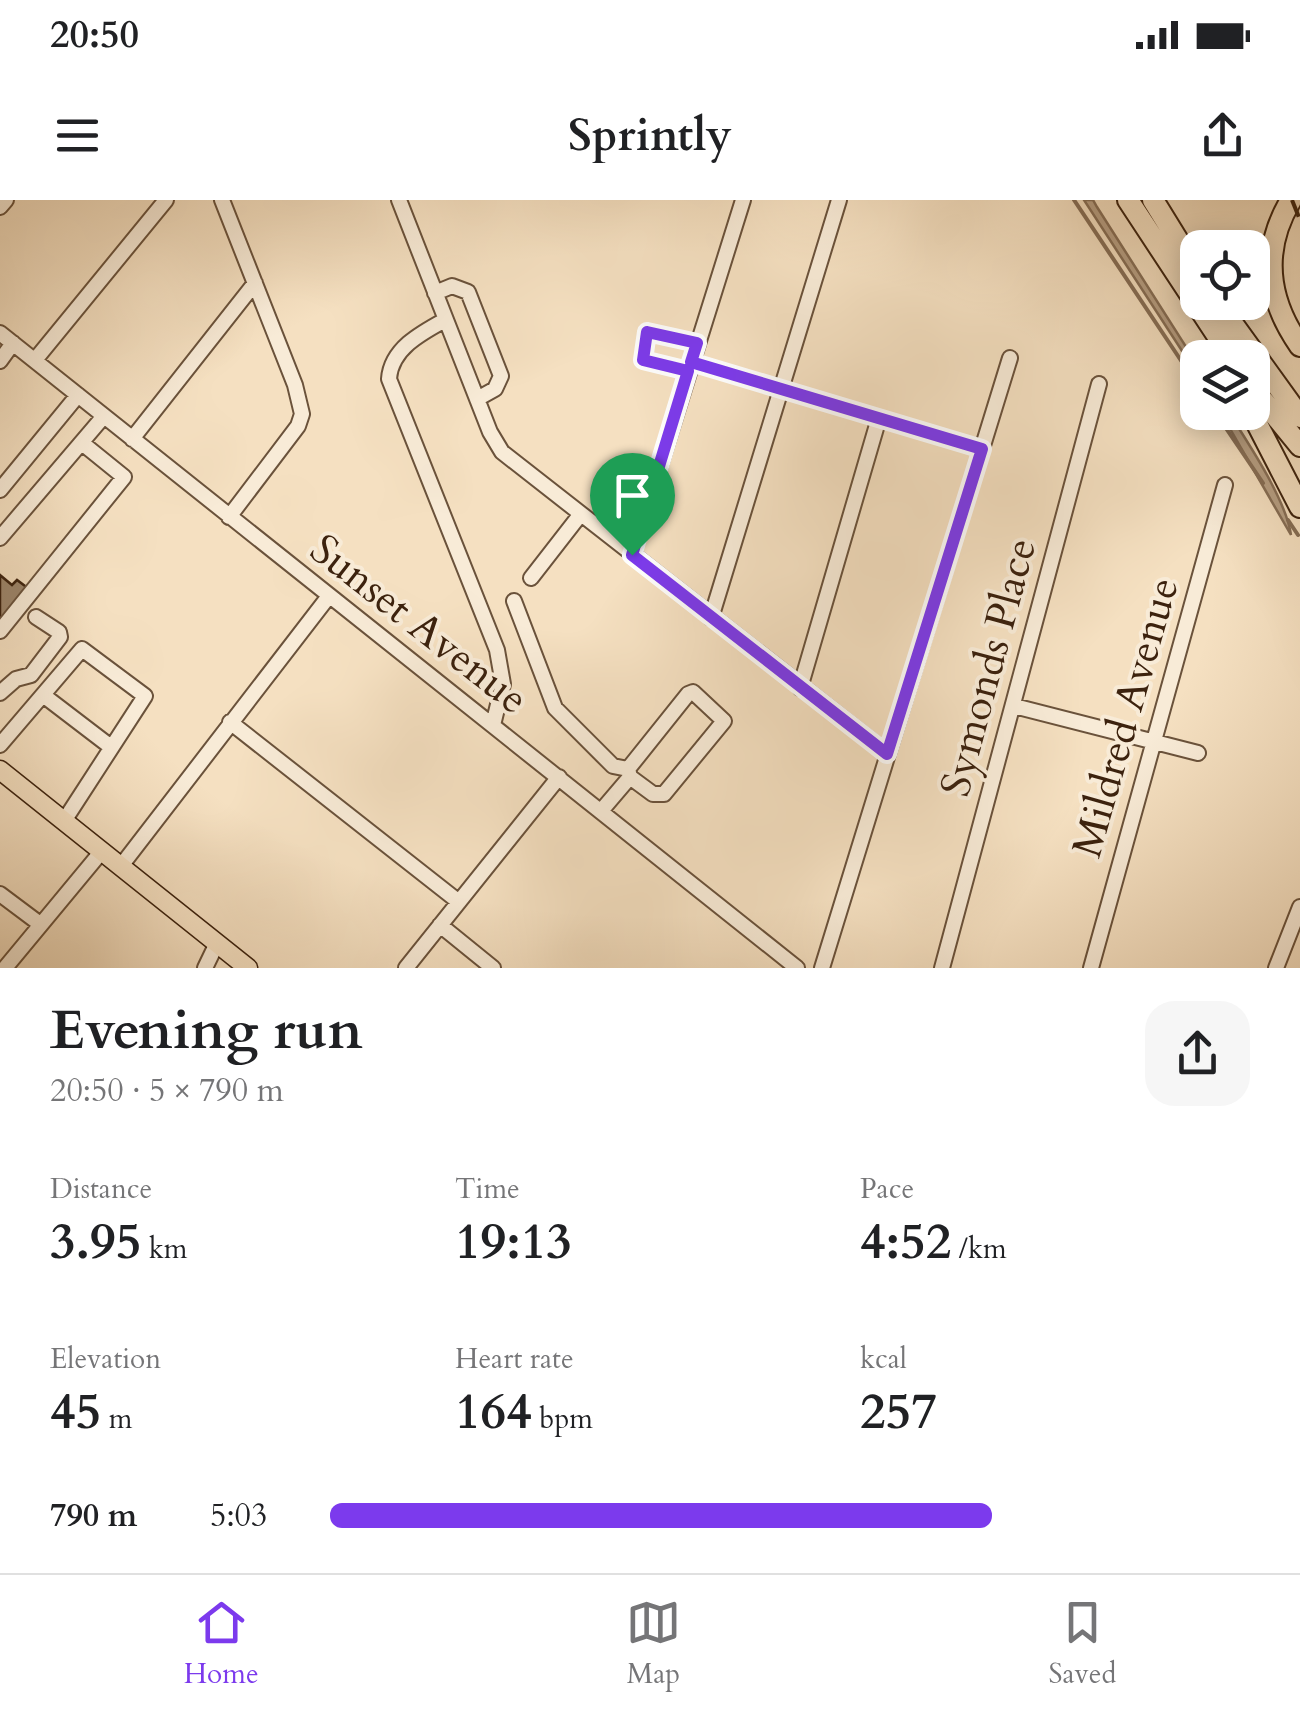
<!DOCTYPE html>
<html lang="en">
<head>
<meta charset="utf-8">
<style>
	:root { --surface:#fff; --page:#f6f6f6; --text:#202124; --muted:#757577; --line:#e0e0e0; --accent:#7c3aed }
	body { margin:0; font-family:Cardo,serif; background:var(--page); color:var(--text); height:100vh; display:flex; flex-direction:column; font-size:38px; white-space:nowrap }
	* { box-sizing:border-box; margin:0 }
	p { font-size:32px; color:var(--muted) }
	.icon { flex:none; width:55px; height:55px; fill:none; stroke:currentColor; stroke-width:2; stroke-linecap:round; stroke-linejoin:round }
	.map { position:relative; height:768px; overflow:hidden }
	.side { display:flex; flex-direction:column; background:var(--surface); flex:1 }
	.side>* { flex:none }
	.buttons { position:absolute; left:1180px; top:30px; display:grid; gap:20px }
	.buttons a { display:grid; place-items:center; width:90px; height:90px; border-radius:20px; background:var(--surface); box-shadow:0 5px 25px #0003; font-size:50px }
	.pin { position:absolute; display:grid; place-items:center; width:85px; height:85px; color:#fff; margin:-102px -42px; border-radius:50% 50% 50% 0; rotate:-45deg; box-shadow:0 0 10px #0007 }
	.pin .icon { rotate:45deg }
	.round { display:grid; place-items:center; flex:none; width:105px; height:105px; border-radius:30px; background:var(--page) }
	.summary { display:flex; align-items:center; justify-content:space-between; height:170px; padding:0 50px }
	h1 { font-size:55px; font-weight:700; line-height:75px }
	.metrics { display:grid; grid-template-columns:repeat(3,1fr); gap:15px; height:170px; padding:10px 50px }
	.metrics div { display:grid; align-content:center }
	.metrics b { font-size:50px; font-weight:700 }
	.metrics small { font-size:28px; font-weight:400 }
	.metrics p { font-size:28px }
	ul { padding:0 50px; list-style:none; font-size:32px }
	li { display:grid; grid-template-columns:160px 120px 1fr; align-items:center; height:75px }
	li i { height:25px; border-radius:12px; background:var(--accent) }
	.status { display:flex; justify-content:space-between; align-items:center; height:70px; padding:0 50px; background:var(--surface); direction:ltr }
	.status svg { height:28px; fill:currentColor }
	header { display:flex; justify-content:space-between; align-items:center; height:130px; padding:0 50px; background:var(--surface); font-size:45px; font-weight:700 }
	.menu { display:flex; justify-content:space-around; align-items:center; height:140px; border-top:2px solid var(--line); background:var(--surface); font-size:28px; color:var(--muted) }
	.menu a { display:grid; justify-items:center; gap:5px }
	.menu .current { color:var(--accent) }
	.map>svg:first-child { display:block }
	.water { fill:#b69f84; stroke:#856d55; stroke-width:2.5 }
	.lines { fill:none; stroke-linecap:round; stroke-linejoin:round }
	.stream { stroke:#856d55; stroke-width:4 }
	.building { fill:#9c856b; stroke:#3c220e; stroke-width:2.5 }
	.minor-casing { stroke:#6a523b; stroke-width:18 }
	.major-casing { stroke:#3c220e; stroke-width:21 }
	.highway-casing { stroke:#3c220e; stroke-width:24 }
	.minor { stroke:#f8ebd7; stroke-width:14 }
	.major { stroke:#f5e0c1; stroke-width:18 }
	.highway { stroke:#f5e0c1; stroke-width:20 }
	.rail { stroke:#3c220e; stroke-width:4; stroke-dasharray:18 18; stroke-linecap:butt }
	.route-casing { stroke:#fff; stroke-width:20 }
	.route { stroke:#7c3aed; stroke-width:12 }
	.labels { text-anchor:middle; stroke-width:8; stroke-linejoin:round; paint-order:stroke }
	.street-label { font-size:42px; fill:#3c220e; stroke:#f8ebd7 }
</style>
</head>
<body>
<div class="status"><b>20:50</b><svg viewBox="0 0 49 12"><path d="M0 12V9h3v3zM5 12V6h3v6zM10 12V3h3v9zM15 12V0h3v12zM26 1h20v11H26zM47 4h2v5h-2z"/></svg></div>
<header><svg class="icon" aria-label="menu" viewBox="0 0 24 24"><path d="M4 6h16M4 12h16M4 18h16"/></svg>Sprintly<svg class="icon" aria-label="share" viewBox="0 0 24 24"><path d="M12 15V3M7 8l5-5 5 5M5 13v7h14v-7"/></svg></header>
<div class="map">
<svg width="1300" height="768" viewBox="0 0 1300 768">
	<rect width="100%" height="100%" fill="#f5e0c1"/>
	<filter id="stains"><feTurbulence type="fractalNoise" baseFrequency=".002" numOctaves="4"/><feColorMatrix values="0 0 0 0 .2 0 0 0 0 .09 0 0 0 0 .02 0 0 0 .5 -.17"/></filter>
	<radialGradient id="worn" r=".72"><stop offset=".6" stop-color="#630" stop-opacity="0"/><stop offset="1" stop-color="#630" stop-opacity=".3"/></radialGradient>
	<path class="water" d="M1084,0H1093L1097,7L1197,164V174Z
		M1221,213H1229C1249,244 1286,300 1291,335Z"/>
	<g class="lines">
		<path class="stream" d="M1074,0L1198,186
			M1215,212L1263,283
			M1288,320L1298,335"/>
	</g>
	<path class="building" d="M0,375L12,385L17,380L29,389L0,424Z"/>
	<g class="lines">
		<defs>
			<path id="minor" d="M222,0L295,185L302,214L298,226L229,317
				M399,0L490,232L502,252L887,553
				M0,7L6,0
				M435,93L452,86L468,92L501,176L495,189L477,199
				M445,120C421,133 391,149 389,179L497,450L503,484L493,525
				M0,133L797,768
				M35,160L166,0
				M0,161L13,143
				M691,162L982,249
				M688,171L643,160L647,132L697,143
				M132,239L255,83
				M0,290L78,195
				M0,338L104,216
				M632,355L743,0
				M531,378L580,315
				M514,401L555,508L613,566L628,569
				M711,418L839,0
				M0,431L124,277L82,243
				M800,488L879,218
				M0,493L16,479L31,475L60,437L59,432L36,417
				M43,495L111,547
				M1014,506L1198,553
				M230,522L459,702
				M0,545L82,449L145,496L64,621
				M601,611L630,577L653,594H664L724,521L693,492L688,494L628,569L630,577
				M121,666L329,396
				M0,694L40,724
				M440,725L493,768
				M5,768L102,651
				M205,768L217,743
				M406,768L559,577
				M822,768L1010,158
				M942,768L1099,184
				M1091,768L1225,285
				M1276,768L1300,707"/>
			<path id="major" d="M0,570L248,768"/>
			<path id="highway" d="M1128,0L1232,158
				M1153,0L1198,73
				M1291,0C1261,50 1267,99 1300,146
				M1217,102L1300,217
				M1252,187L1300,246
				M1251,212L1300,307"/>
		</defs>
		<use href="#minor" class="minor-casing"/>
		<use href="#major" class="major-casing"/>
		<use href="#highway" class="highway-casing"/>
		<use href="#minor" class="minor"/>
		<use href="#major" class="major"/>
		<use href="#highway" class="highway"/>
		<path class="rail" d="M1292,0L1300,20"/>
	</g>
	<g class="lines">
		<defs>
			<path id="route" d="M647,132L697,143L691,162L982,249L887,554L632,355L688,171L643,160Z"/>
		</defs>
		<use href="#route" class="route-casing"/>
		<use href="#route" class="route"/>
	</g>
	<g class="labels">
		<g class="street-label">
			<text transform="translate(420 423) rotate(38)" y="15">Sunset Avenue</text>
			<text transform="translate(987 467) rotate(-75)" y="15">Symonds Place</text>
			<text transform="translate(1124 517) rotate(-74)" y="15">Mildred Avenue</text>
		</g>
	</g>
	<rect width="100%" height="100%" filter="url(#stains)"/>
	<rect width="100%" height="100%" fill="url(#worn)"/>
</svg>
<div class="buttons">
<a><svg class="icon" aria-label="locate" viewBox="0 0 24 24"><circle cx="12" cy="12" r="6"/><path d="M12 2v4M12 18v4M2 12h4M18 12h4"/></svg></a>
<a><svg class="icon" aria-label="layers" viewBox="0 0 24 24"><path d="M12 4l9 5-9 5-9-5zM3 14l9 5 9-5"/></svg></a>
</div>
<div class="pin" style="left:632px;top:355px;background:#1e9e55"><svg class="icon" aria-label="arrive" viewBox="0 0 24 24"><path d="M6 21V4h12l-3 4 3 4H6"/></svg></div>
</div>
<section class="side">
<div class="summary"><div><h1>Evening run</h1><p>20:50 · 5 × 790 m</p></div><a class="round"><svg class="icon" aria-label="share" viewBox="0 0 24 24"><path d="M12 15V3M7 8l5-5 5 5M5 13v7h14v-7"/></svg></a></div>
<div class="metrics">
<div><p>Distance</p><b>3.95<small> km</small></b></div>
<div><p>Time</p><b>19:13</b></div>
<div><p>Pace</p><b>4:52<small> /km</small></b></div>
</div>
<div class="metrics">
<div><p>Elevation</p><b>45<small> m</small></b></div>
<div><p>Heart rate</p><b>164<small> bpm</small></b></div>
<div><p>kcal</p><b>257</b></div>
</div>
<ul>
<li><b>790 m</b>5:03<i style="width:72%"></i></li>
</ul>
</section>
<nav class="menu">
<a class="current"><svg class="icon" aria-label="home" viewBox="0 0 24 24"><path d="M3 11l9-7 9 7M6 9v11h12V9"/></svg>Home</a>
<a><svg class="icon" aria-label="map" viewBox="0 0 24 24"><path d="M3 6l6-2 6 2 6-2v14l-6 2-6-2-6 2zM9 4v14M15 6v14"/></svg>Map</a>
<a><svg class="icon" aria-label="saved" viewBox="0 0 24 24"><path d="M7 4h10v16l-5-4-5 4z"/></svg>Saved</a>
</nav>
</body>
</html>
